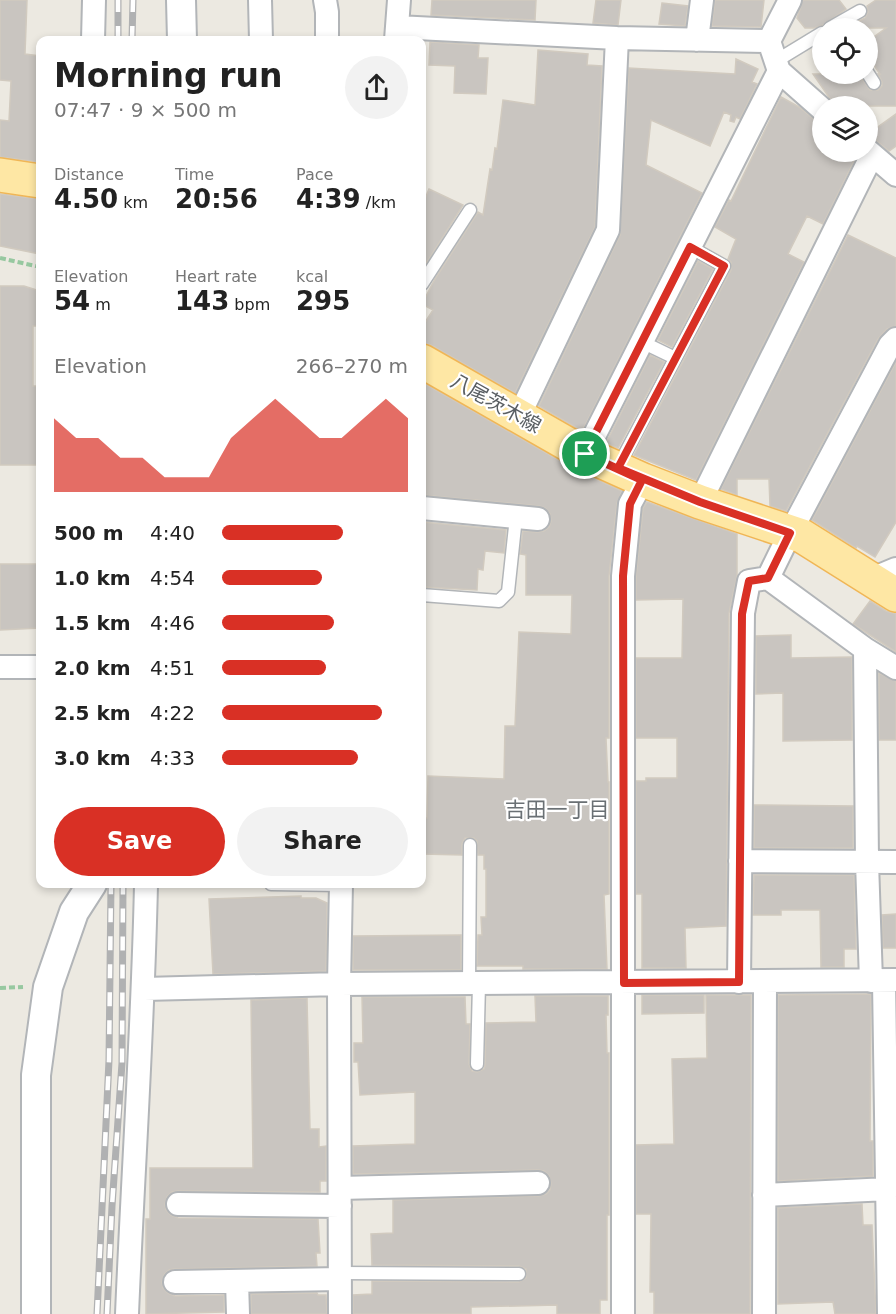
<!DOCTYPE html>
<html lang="en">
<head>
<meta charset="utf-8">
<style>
	:root { --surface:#fff; --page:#f2f2f2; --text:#222; --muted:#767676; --accent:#d93025 }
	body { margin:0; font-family:"DejaVu Sans","Noto Sans JP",sans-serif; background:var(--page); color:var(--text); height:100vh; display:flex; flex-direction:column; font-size:22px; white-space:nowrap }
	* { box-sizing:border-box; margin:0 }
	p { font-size:20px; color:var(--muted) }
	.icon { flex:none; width:33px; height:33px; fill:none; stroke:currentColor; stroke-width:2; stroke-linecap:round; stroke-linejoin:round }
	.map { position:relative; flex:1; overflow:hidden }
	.drawer { position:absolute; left:36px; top:36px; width:390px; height:852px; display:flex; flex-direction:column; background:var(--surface); border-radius:12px; box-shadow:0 3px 9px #0003 }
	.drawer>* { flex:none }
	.controls { position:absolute; left:812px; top:18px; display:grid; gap:12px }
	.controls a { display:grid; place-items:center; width:66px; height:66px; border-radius:50%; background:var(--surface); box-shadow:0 3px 9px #0003; font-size:30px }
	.pin { position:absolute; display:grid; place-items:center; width:51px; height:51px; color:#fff; margin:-26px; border:3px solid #fff; border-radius:50%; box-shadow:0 2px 6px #0007 }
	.round { display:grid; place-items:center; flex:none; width:63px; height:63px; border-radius:32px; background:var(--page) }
	.headline { display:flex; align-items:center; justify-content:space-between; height:102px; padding:0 18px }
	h1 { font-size:33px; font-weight:800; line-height:45px }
	.stats { display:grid; grid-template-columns:repeat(3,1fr); gap:9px; height:102px; padding:6px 18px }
	.stats div { display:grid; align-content:center }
	.stats b { font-size:26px; font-weight:800 }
	.stats small { font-size:16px; font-weight:400 }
	.stats p { font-size:16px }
	.chart { height:168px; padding:12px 18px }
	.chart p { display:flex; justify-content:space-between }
	.chart svg { width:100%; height:108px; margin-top:6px; fill:var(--accent); opacity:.7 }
	.button { display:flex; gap:12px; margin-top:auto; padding:12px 18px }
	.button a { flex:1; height:69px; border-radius:36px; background:var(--accent); color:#fff; font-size:24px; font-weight:800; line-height:69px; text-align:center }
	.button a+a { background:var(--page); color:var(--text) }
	ul { padding:0 18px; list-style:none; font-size:20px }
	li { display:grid; grid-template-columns:96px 72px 1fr; align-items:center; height:45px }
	li i { height:15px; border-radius:8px; background:var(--accent) }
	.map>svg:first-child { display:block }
	.building { fill:#c9c5c0; stroke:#d1cabf; stroke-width:1.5 }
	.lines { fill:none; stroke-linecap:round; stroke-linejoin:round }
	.service-casing { stroke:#b2b5b8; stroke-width:15 }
	.minor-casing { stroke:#b2b5b8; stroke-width:26 }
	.tertiary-casing { stroke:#b2b5b8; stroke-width:32 }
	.primary-casing { stroke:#f0b656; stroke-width:36 }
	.path { stroke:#97c8a0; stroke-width:4; stroke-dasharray:6 3; stroke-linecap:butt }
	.service { stroke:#fff; stroke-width:12 }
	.minor { stroke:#fff; stroke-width:22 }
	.tertiary { stroke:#fff; stroke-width:28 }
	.primary { stroke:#fee7a4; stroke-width:33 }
	.rail-casing { stroke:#b0b1b2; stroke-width:7 }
	.rail { stroke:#fff; stroke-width:4.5; stroke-dasharray:14; stroke-linecap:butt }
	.route-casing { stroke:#fff; stroke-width:12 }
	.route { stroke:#d93025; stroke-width:8 }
	.labels { text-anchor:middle; stroke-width:4.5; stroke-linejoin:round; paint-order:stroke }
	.street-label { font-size:20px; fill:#595e62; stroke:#fff }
	.neighbourhood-label { font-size:21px; fill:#6a7074; stroke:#fff }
</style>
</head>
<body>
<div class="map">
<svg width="896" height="1314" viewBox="0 0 896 1314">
	<rect width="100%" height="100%" fill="#ece9e1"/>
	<path class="building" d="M0,0H27L25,54L40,56V162L0,157V120L9,121L11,81L0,80Z
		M432,0H536L535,20L431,15Z
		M596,0H621L618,25L593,23Z
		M715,0H764L761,27L712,26Z
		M803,0H839L846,9L823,25L814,28H805L797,18Z
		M876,0H896V106H835L813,74H859L870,90H878L882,86V82L878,74H880L867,55V42L886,28H846L865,18L868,12L867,6Z
		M662,3L688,6L685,26L659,24Z
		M430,42L479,45L478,58H488L486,94L454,93L455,66L429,65Z
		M538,50L588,54L587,65L602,66L595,227L515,393L431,345L422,342V327L433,310L422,304L435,279L478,212L483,215L490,169L492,170L495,148L497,149L503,100L535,105Z
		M736,59L758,69L752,82L757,84L740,119L736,117L734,122L730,121L731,115L724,112L710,146L651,120L646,165L702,193L582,431L539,406L620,235L629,68L735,74Z
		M781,97L799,107L814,119L822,122V152H854L856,157L823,224L807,216L788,254L804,262L696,480L634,455L731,270V262L728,259L736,239L715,227L729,200L731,201Z
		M896,114V146L889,151L868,134Z
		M429,189L463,205L422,270V206Z
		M0,194L40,199V254L0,246Z
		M848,235L896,258V326L887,329L878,339L786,511L770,506L769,479H737V495L721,489Z
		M698,261L713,269L672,347L658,340Z
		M0,286H24L40,291V326H33V386H40V465H0Z
		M650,355L664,362L618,448L606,443Z
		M896,362V522L875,557L857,546L856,548L812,520Z
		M422,382L576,470L622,491L617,503L609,576V738H606L608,782H609V894L604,895L607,969H523V966H477L478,935H482L481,917H486V869H484V855H478L477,841L474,838H465L462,844V855L422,854V818H427L428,776L504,779L505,726H515L519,632L571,634L572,595H526V555L520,554L523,531L537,532L544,531L549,527L551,521L550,514L545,508L539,506L422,495Z
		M647,502L737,534V576L729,613L726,926L685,928L686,968H642V894H636V781H646V778H677V738H636V658H682L683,599L636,600V577L643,508Z
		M422,522L506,530L504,553L485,551L483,570L478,569L477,590L422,587Z
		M0,564H40V628L0,630Z
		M870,601L886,611L896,614V652L853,624Z
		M791,635V658L852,657V740L783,741V693L756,694V636Z
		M879,673L896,681V740H879Z
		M754,805L853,806V848H754Z
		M754,875H854L856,949H844V967H821L820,910H781V915H753Z
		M301,896V898H316L327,903L326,971L213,974L209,899Z
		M896,914V948H883L882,915Z
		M461,935V970H353V936Z
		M871,994L870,1141H873V1176L778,1181V995Z
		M642,995H704V1013L642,1014Z
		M706,995H751L750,1314H654V1292H650L651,1214H636V1145L674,1144L672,1059L707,1058Z
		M535,996H608V1015H606L607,1053H609V1215H607V1300H600V1314H557V1305L471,1307V1314H353V1295L372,1294V1281L519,1282L526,1278V1269L519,1266L372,1265L371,1234L393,1233V1200L538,1196L546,1194L550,1190L551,1183L549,1176L544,1171L538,1170L353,1174V1146L415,1144V1092L360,1095L358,1062H354V1043H363L362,997H465L466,1024H470L469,1064L472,1071L477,1072L484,1069L485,1065L486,1023L536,1022Z
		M307,998L310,1129H319V1147L326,1146V1181H320V1192L178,1191L172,1192L167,1197L165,1204L166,1210L171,1215L178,1218L318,1219L320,1253H316L317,1266L174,1269L169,1270L164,1275L162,1282L163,1288L168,1293L175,1296L224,1295V1312L146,1314V1219H150V1168H253L251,1000Z
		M862,1204L863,1225H872L876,1314H835L833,1302L778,1304V1208Z
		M317,1293L318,1295H326L327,1314H251V1294Z"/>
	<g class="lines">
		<defs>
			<path id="service" d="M830,28L860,11
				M776,61L822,33
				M867,72L874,83
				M422,284L470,210
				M642,342L675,358
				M618,467L724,266L690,247
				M422,595L499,601L508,592L516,517
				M271,884L341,885
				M469,984L470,845
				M477,1064L479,984
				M340,1273L519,1274"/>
			<path id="minor" d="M260,0L261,40
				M325,0L327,12V40
				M790,0L769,41L779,71L822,109
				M397,27L617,38L769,41
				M93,40L94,0
				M396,40L399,0
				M697,40L702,0
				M867,150L896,175
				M519,416L608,230L617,38
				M585,454L779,71
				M700,502L872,155
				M422,508L538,519
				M768,578L790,533L890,345L896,339
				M872,579L896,569
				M865,649L896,668
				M0,667H40
				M740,861L896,862
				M884,981L889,1314
				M739,982L743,613L749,581L768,578L865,649L867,862L871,981
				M144,989L339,984L896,980
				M340,1188L538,1183
				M764,1195L888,1189
				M178,1204L340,1206
				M237,1281L238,1314
				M175,1282L340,1279
				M127,1314C133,1170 143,1027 146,884
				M340,1314L339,984L341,884
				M623,1314V576L630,504L643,480
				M764,1314L765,982"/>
			<path id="tertiary" d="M181,0L182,40
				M36,1314V1075L48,987L74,912L92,884"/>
			<path id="primary" d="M0,175L40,181
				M422,361L585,454L643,480L700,502L802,536L896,595"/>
		</defs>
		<use href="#service" class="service-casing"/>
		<use href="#minor" class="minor-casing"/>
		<use href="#tertiary" class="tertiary-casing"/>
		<use href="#primary" class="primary-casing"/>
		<path class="path" d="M0,258L40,267
			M0,988L23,987"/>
		<use href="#service" class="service"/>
		<use href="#minor" class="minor"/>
		<use href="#tertiary" class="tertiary"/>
		<use href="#primary" class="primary"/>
		<defs>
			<path id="rail" d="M118,40V0
				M132,40L133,0
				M97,1314L109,1060L111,884
				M107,1314L112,1206L122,1063L123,884"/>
		</defs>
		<use href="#rail" class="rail-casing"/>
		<use href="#rail" class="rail"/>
	</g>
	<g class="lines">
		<defs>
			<path id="route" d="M585,454L642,480L630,504L623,576L624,983L739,982L742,614L749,581L768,578L790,533L700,502L618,468L724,266L690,247L585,454"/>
		</defs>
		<use href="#route" class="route-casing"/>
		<use href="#route" class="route"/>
	</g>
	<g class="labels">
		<g class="street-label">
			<text transform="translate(496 403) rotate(29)" y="7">八尾茨木線</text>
		</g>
		<g class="neighbourhood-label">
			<text x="557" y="817">吉田一丁目</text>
		</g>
	</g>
</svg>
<div class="controls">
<a><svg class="icon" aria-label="locate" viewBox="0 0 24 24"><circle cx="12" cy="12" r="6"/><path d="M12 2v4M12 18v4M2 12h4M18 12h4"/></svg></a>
<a><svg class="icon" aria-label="layers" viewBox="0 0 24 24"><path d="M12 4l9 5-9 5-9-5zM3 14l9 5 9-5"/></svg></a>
</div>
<div class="pin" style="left:585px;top:454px;background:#1e9e55"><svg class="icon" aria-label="arrive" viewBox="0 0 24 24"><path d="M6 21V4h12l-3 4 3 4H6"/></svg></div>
<section class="drawer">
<div class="headline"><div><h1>Morning run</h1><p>07:47 · 9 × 500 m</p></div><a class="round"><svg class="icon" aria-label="share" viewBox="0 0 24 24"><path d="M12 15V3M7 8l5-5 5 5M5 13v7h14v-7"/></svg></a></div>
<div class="stats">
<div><p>Distance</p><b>4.50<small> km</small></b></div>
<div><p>Time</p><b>20:56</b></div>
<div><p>Pace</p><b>4:39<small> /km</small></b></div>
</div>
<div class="stats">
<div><p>Elevation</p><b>54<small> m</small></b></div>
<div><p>Heart rate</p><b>143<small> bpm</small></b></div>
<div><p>kcal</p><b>295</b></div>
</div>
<div class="chart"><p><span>Elevation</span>266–270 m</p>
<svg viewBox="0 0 160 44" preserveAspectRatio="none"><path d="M0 44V14L10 22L20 22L30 30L40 30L50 38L60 38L70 38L80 22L90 14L100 6L110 14L120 22L130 22L140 14L150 6L160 14V44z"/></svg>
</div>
<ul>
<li><b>500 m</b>4:40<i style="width:65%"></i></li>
<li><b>1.0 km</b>4:54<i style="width:54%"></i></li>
<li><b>1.5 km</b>4:46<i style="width:60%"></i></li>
<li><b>2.0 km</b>4:51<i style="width:56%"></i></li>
<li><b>2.5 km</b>4:22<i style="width:86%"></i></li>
<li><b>3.0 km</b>4:33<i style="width:73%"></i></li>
</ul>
<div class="button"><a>Save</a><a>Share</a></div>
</section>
</div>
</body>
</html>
